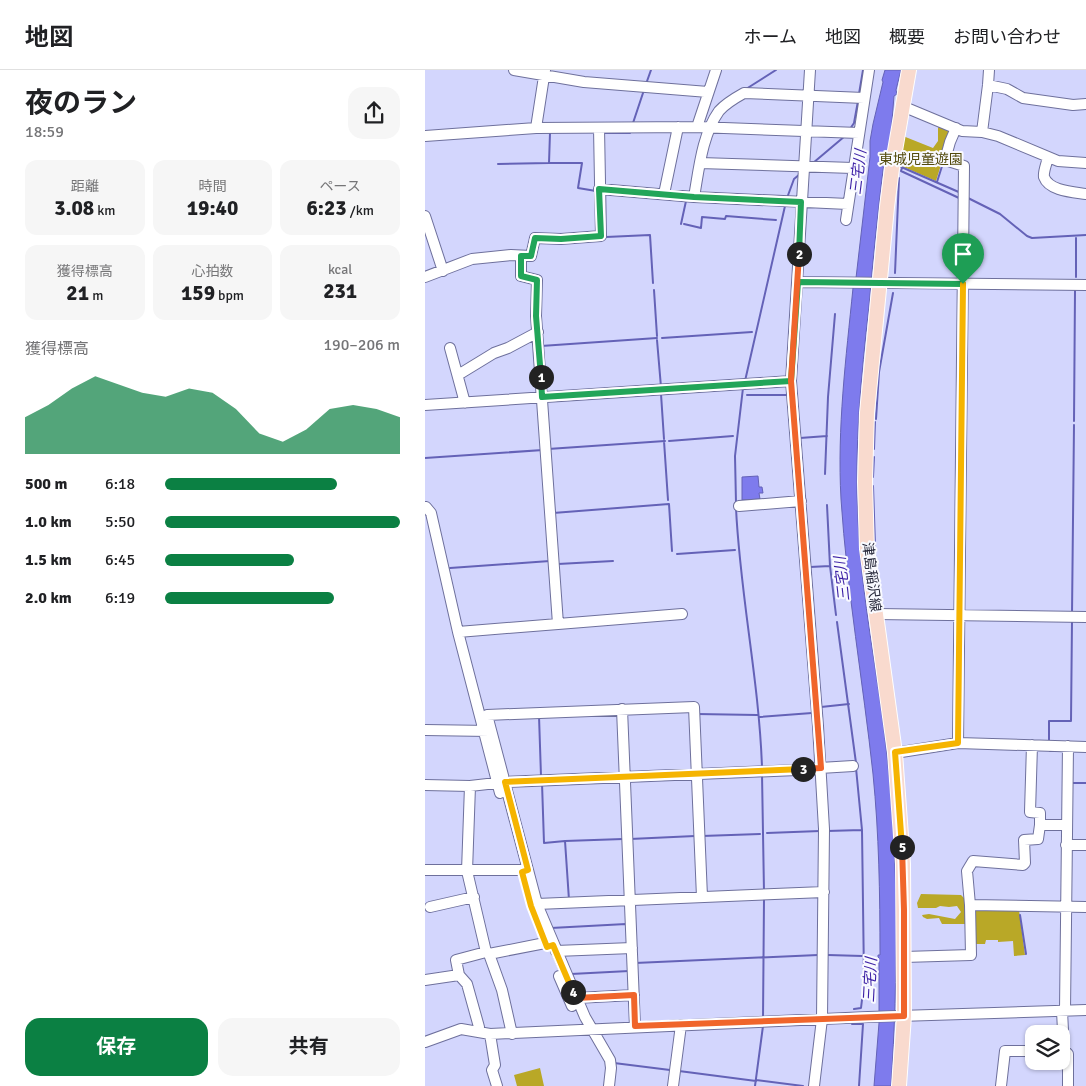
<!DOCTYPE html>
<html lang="ja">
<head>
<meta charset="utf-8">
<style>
	:root { --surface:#fff; --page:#f6f6f6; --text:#202124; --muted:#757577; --line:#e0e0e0; --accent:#0b8043 }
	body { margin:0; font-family:Signika,"Noto Sans JP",sans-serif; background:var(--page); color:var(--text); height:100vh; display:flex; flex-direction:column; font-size:19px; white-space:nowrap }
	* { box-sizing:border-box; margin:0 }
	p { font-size:16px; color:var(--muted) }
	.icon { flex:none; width:28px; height:28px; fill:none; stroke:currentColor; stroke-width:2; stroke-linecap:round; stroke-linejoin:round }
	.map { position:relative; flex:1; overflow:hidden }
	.drawer { display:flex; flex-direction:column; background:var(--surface); width:425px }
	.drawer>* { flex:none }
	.buttons { position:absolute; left:600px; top:955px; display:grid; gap:10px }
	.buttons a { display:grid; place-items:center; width:45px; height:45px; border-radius:10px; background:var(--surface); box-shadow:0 1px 4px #0004; font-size:25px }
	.pin { position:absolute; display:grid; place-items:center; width:42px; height:42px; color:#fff; margin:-51px -21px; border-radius:50% 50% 50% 0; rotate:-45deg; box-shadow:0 0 5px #0007 }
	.pin .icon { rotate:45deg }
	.km { position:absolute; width:25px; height:25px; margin:-12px; border-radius:50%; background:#222; color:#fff; font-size:14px; line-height:25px; text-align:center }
	.round { display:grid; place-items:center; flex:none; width:52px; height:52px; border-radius:15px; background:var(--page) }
	.headline { display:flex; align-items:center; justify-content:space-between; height:85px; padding:0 25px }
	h1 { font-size:28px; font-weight:700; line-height:38px }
	.metrics { display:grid; grid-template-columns:repeat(3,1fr); gap:8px; height:85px; padding:5px 25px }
	.metrics div { display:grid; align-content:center; border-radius:12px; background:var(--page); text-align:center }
	.metrics b { font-size:21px; font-weight:700 }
	.metrics small { font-size:14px; font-weight:400 }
	.metrics p { font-size:14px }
	.chart { height:140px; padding:10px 25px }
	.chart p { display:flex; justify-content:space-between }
	.chart svg { width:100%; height:90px; margin-top:5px; fill:var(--accent); opacity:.7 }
	.cta { display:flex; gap:10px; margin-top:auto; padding:10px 25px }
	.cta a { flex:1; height:58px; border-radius:15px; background:var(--accent); color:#fff; font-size:20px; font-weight:700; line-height:58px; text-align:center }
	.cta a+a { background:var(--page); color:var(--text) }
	ul { padding:0 25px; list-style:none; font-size:16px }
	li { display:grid; grid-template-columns:80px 60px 1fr; align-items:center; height:38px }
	li i { height:12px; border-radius:6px; background:var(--accent) }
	header { display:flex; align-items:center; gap:30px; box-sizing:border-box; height:70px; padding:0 25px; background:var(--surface); border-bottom:1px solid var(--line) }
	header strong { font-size:24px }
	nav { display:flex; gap:28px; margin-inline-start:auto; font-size:18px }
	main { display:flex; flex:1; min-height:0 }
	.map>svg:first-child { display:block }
	.green { fill:#b9a827 }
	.water { fill:#7e7bed; stroke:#6462b7 }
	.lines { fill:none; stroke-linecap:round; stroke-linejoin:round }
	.stream { stroke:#6462b7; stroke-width:2 }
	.minor-casing { stroke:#6e709c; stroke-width:12 }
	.major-casing { stroke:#fff; stroke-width:16 }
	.minor { stroke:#fff; stroke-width:10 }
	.major { stroke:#f9dace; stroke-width:14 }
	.split-1-casing { stroke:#fff; stroke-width:10 }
	.split-2-casing { stroke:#fff; stroke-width:10 }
	.split-3-casing { stroke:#fff; stroke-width:10 }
	.split-4-casing { stroke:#fff; stroke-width:10 }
	.split-5-casing { stroke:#fff; stroke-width:10 }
	.split-6-casing { stroke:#fff; stroke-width:10 }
	.split-1 { stroke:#22a559; stroke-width:6 }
	.split-2 { stroke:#22a559; stroke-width:6 }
	.split-3 { stroke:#f0652b; stroke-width:6 }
	.split-4 { stroke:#f5b400; stroke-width:6 }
	.split-5 { stroke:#f0652b; stroke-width:6 }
	.split-6 { stroke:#f5b400; stroke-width:6 }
	.labels { text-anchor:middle; stroke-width:4; stroke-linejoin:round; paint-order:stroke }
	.park-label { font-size:14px; fill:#524a0c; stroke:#f9faff }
	.street-label { font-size:14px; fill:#27283a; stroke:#f9faff }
	.water-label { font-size:15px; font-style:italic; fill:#3b1fa5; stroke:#f9faff }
</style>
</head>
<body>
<header>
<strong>地図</strong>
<nav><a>ホーム</a><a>地図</a><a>概要</a><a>お問い合わせ</a></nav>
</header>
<main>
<section class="drawer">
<div class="headline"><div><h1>夜のラン</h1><p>18:59</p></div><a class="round"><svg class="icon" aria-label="share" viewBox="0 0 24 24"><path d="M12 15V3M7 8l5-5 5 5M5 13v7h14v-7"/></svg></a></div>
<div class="metrics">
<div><p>距離</p><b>3.08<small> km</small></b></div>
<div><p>時間</p><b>19:40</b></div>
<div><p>ペース</p><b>6:23<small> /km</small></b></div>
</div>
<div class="metrics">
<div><p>獲得標高</p><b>21<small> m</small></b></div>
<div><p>心拍数</p><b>159<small> bpm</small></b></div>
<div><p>kcal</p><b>231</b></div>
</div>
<div class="chart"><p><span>獲得標高</span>190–206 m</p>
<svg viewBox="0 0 160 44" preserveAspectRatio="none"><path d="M0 44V26L10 20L20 12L30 6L40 10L50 14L60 16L70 12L80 14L90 22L100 34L110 38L120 32L130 22L140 20L150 22L160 26V44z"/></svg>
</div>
<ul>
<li><b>500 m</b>6:18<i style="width:73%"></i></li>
<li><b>1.0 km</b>5:50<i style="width:100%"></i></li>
<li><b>1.5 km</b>6:45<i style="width:55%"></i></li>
<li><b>2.0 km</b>6:19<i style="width:72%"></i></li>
</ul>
<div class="cta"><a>保存</a><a>共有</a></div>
</section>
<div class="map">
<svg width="661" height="1016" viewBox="0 0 661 1016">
	<rect width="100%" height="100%" fill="#d3d6fd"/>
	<path class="green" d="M514,56L527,59L511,111L474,95L478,66L508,78L513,71V58Z
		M496,824L536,825L542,831L543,853L540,854H517L514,848L502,849L498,847L497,845L504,844L530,849L536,842L532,836L524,837L515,836L511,838H493L492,833Z
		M548,839L594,840L600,885L589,886L588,871L573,872V870H561L560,874H547Z
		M115,998L119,1016H92L89,1005Z"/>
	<path class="water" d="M460,0H476L471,20L472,24L469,26L465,76L460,90L462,91L459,92C453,140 448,188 444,236C436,307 429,378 433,450C436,529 454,607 462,686C474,795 473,906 466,1016H449L454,953V888L453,887V885H455C455,824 454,764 448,704C438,612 422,521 416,429C412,358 421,288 428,218L431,208L445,87V71L448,54L458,12L457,10Z
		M333,406L334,417H337L338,423H334L335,429L317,430V407Z"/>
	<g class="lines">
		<path class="stream" d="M221,14L226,0
			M321,19L351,0
			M434,24L438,0
			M208,53L219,20
			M425,59L429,53L433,31
			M125,63L124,93H157L153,118L171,121
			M179,63H205
			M388,93L420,66
			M73,94L124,93
			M474,96L536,123
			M477,98L476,101L534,128
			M512,112L518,93
			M362,128L369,109L375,104
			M543,128L575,144L602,166L607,168L661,165
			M256,154L261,131
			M259,154L276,158L277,147L300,149L301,146L351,150
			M181,167L225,165L228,213
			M651,168V207
			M470,203L474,108
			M229,220L232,266
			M237,268L327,262
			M232,270L236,317
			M116,276L232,268
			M320,311L360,136
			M236,324L239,369
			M322,325H363
			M451,349L454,302L468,223
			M649,351L650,221
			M375,368L402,366
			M239,371L243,430
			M244,371L308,366
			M123,379L240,371
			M449,379L450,352
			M0,388L118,380
			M400,404L403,327L410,244
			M448,407L449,387
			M448,416L450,475
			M311,433L310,386L318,318
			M402,435L405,496L411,545
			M311,438C315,525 334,610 337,697
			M128,443L244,434L247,481
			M252,484L310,480
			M133,494L188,491
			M385,497L405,496
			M25,498L125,491
			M647,544L649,355
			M412,552L431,693
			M396,637L424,634
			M272,644L332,645
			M114,646L116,706
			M335,647L387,643
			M624,673V651H646L647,551
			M625,681H638
			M431,698L437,760L439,908
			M337,704L339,822
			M647,712V713H661
			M117,713L119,773L140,771
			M402,761L437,760
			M342,763L395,761
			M277,766L335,764
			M205,769L270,766
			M72,805H93
			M144,830L140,771L198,769
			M595,845L601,884
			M126,858L201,854V856
			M403,885L437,886
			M210,893L393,885
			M146,904L204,901
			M429,939L436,938L439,913
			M338,949L339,829
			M427,954H438L434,1016
			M189,993L245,1000
			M254,1001L331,1011
			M331,1010L378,1016
			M330,1016L338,956"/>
		<defs>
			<path id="minor" d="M89,0L159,12L283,22
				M385,0L366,311L393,656L399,759L397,949L389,1016
				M563,15L582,19L598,28L648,35L661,34
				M477,36L537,61L557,62L573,66L633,91L661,93
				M272,57L291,0
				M111,58L120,0
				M531,58L525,72L520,90L539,96L533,673
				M557,62L563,15L564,0
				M0,66L111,58L272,57L434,63
				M623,87C622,93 618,101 619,107C624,121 648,122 661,124
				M275,93L428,98
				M174,119L269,127L423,134
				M239,124L253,57
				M269,127C274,99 277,65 294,41C301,33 310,28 319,23L439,28
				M0,146L18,201
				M421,150L444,0
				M0,207L47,189L86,185L106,186L110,168L136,169L176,166L174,58
				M373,212L661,215
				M25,278L40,333
				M33,305L69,283L83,278L113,262
				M0,335L366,311
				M314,436L376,431
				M1,437L6,443L33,562L75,723
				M452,544L661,547
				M133,554L257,544
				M33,562L133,554L111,246L112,210L96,206V186
				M197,639L210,957
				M0,660L64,661
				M607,675L605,742L615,743V755H642
				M470,683L533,673L661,677
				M395,698L428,696
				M0,715L45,716L80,712L396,699
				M45,716L42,801L61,882L64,884L77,920L87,964
				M641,775H661
				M0,800H103
				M112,834L399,822
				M545,835L542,801L548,791L598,795L600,793L599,770L613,769L615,755
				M5,837L49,827
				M131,881L207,878
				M64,884L120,873
				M479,887L546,885L545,835L661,837
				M34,905L42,914L54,957L53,962
				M134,906L147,936
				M0,910L34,905L31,890L61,882
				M151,928L209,925
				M637,941L639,980L643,984V1016
				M640,941L643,676
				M65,964L70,995L67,1000L72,1016
				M0,972L36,959L65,964L443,947L661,940
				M184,1016L186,998L185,990L160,947L112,834L62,645L269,637L277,827
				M248,1016L256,955
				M576,1016L580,981H609"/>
			<path id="major" d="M474,1016L479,946L478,794L470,683L442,479L440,412L442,343L462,137L467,98L484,0"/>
		</defs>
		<use href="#minor" class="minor-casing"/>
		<use href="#major" class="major-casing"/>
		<use href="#minor" class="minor"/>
		<use href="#major" class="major"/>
	</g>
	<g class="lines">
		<defs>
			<path id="split-1" d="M116,307L117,327L366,311L373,212L538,214"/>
			<path id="split-2" d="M116,307L111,246L112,210L96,206V186H106L110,168L136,169L176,166L174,119L269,127L376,132L374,184"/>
			<path id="split-3" d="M374,184L366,311L396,698L378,699"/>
			<path id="split-4" d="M148,922L128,875L122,877L106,836L97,802L103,800L80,712L378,699"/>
			<path id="split-5" d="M148,922L151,928L209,925L210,956L479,946V840L477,777"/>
			<path id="split-6" d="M477,777L470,682L533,673L538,214"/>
		</defs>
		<use href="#split-1" class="split-1-casing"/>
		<use href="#split-2" class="split-2-casing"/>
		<use href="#split-3" class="split-3-casing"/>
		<use href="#split-4" class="split-4-casing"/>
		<use href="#split-5" class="split-5-casing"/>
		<use href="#split-6" class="split-6-casing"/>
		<use href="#split-1" class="split-1"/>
		<use href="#split-2" class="split-2"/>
		<use href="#split-3" class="split-3"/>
		<use href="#split-4" class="split-4"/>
		<use href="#split-5" class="split-5"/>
		<use href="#split-6" class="split-6"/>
	</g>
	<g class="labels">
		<g class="park-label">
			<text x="496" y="94">東城児童遊園</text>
		</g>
		<g class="street-label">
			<text transform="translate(447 507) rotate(83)" y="5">津島稲沢線</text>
		</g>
		<g class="water-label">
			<text transform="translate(433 102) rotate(-83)" y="5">三宅川</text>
			<text transform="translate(417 509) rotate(-96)" y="5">三宅川</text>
			<text transform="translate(445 910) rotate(-87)" y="5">三宅川</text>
		</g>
	</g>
</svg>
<div class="buttons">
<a><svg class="icon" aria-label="layers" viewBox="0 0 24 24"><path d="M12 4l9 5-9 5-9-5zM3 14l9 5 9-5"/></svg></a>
</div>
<div class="pin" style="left:538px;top:214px;background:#1e9e55"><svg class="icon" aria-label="arrive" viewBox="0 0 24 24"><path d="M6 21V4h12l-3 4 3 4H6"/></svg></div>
<b class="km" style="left:116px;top:307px">1</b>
<b class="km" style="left:374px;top:184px">2</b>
<b class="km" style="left:378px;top:699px">3</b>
<b class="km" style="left:148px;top:922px">4</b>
<b class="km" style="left:477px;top:777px">5</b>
</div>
</main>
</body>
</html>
